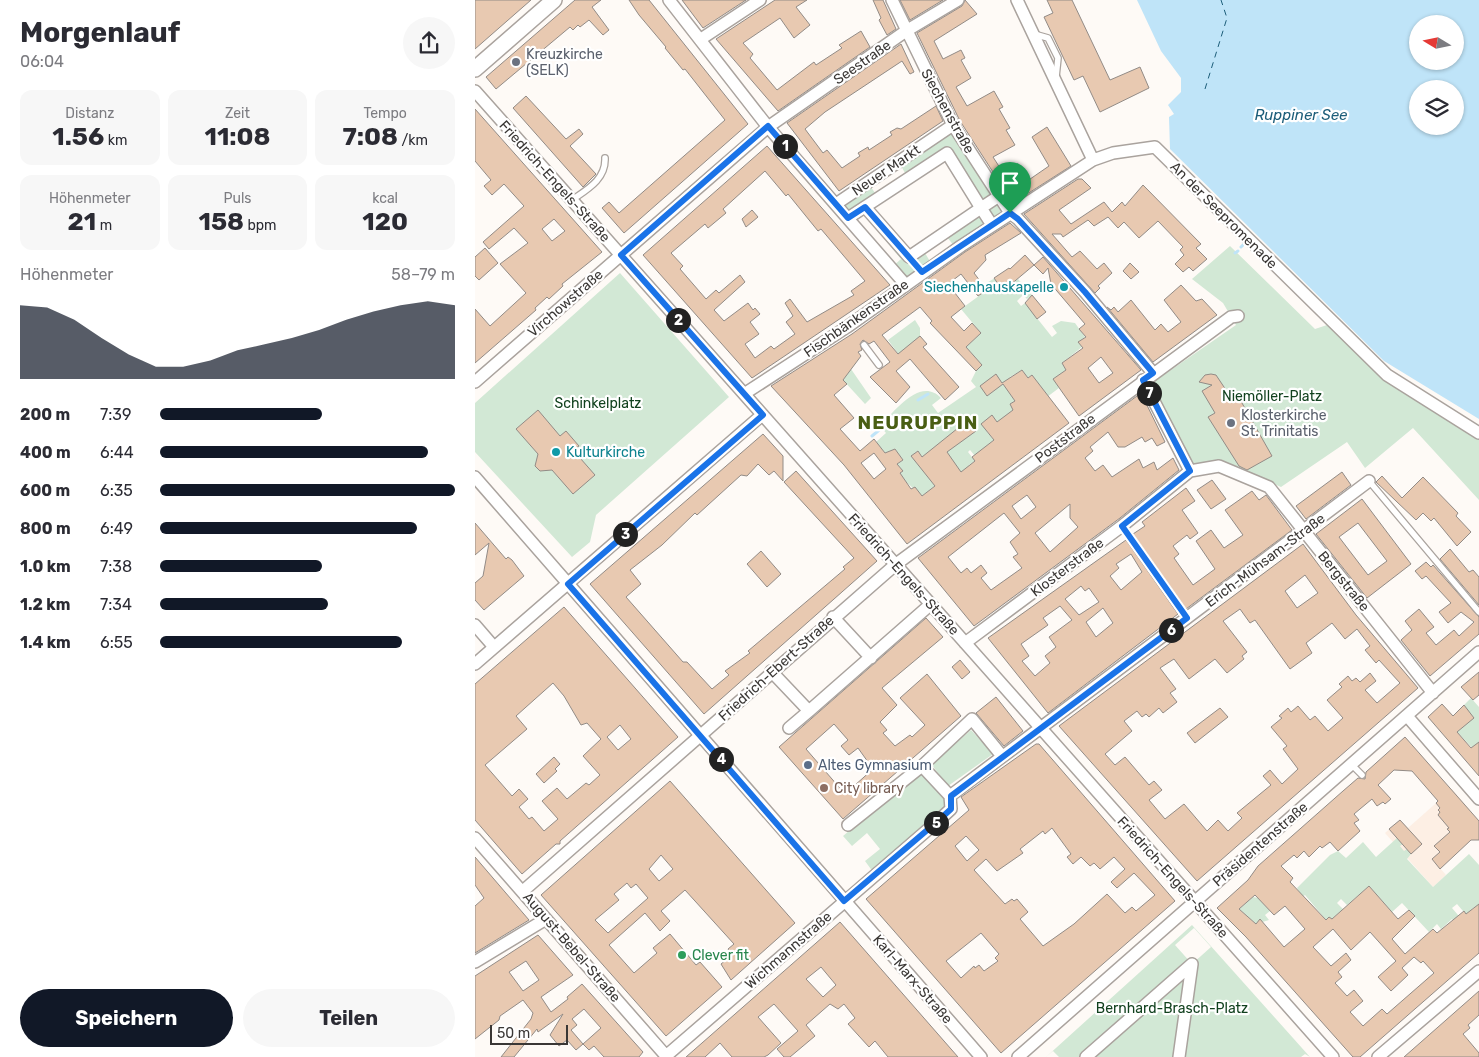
<!DOCTYPE html>
<html lang="de">
<head>
<meta charset="utf-8">
<style>
	:root { --surface:#fff; --page:#f7f7f7; --text:#2b2b33; --muted:#7c7c81; --accent:#111827 }
	body { margin:0; font-family:Rubik,sans-serif; background:var(--page); color:var(--text); height:100vh; display:flex; flex-direction:column; font-size:19px; white-space:nowrap }
	* { box-sizing:border-box; margin:0 }
	p { font-size:16px; color:var(--muted) }
	.icon { flex:none; width:28px; height:28px; fill:none; stroke:currentColor; stroke-width:2; stroke-linecap:round; stroke-linejoin:round }
	.map { position:relative; flex:1; overflow:hidden }
	.sheet { display:flex; flex-direction:column; background:var(--surface); width:475px }
	.sheet>* { flex:none }
	.needle { width:32px; rotate:280deg }
	.tools { position:absolute; left:934px; top:15px; display:grid; gap:10px }
	.tools a { display:grid; place-items:center; width:55px; height:55px; border-radius:50%; background:var(--surface); box-shadow:0 1px 4px #0004; font-size:25px }
	.scale { position:absolute; left:15px; bottom:12px; width:78px; box-sizing:border-box; padding-left:5px; border:2px solid #3a3735; border-top:0; font-size:14px; line-height:18px; white-space:nowrap; color:#3a3735; -webkit-text-stroke:4px #fff; paint-order:stroke }
	.pin { position:absolute; display:grid; place-items:center; width:42px; height:42px; color:#fff; margin:-51px -21px; border-radius:50% 50% 50% 0; rotate:-45deg; box-shadow:0 0 5px #0007 }
	.pin .icon { rotate:45deg }
	.km { position:absolute; width:25px; height:25px; margin:-12px; border-radius:50%; background:#222; color:#fff; font-size:14px; line-height:25px; text-align:center }
	.round { display:grid; place-items:center; flex:none; width:52px; height:52px; border-radius:26px; background:var(--page) }
	.overview { display:flex; align-items:center; justify-content:space-between; height:85px; padding:0 20px }
	h1 { font-size:28px; font-weight:700; line-height:38px }
	.figures { display:grid; grid-template-columns:repeat(3,1fr); gap:8px; height:85px; padding:5px 20px }
	.figures div { display:grid; align-content:center; border-radius:12px; background:var(--page); text-align:center }
	.figures b { font-size:25px; font-weight:700 }
	.figures small { font-size:14px; font-weight:400 }
	.figures p { font-size:14px }
	.chart { height:140px; padding:10px 20px }
	.chart p { display:flex; justify-content:space-between }
	.chart svg { width:100%; height:90px; margin-top:5px; fill:var(--accent); opacity:.7 }
	.action { display:flex; gap:10px; margin-top:auto; padding:10px 20px }
	.action a { flex:1; height:58px; border-radius:30px; background:var(--accent); color:#fff; font-size:20px; font-weight:700; line-height:58px; text-align:center }
	.action a+a { background:var(--page); color:var(--text) }
	ul { padding:0 20px; list-style:none; font-size:16px }
	li { display:grid; grid-template-columns:80px 60px 1fr; align-items:center; height:38px }
	li i { height:12px; border-radius:6px; background:var(--accent) }
	main { display:flex; flex:1; min-height:0 }
	.map>svg:first-child { display:block }
	.built { fill:#fdefe4 }
	.green { fill:#d2e8d5; fill-rule:evenodd }
	.water { fill:#bfe4f8; fill-rule:evenodd }
	.lines { fill:none; stroke-linecap:round; stroke-linejoin:round }
	.stream { stroke:#bfe4f8; stroke-width:3 }
	.ferry { stroke:#1d5e7a; stroke-width:1; stroke-dasharray:6 5; stroke-linecap:butt }
	.building { fill:#e8c9b1; stroke:#928b86; fill-rule:evenodd }
	.lane-casing { stroke:#aaa39e; stroke-width:8 }
	.street-casing { stroke:#aaa39e; stroke-width:14 }
	.secondary-casing { stroke:#aaa39e; stroke-width:18 }
	.lane { stroke:#fff; stroke-width:5.5 }
	.street { stroke:#fff; stroke-width:11 }
	.secondary { stroke:#fff; stroke-width:15 }
	.route-casing { stroke:#fff; stroke-width:10 }
	.route { stroke:#1a73e8; stroke-width:6 }
	.worship-dot { fill:#6b7280; stroke:#fff; stroke-width:2 }
	.culture-dot { fill:#0f9aa8; stroke:#fff; stroke-width:2 }
	.service-dot { fill:#5c6f8a; stroke:#fff; stroke-width:2 }
	.education-dot { fill:#8d6e63; stroke:#fff; stroke-width:2 }
	.leisure-dot { fill:#2e9e5b; stroke:#fff; stroke-width:2 }
	.labels { text-anchor:middle; stroke-width:4.5; stroke-linejoin:round; paint-order:stroke }
	.worship-label { font-size:14px; fill:#5b616d; stroke:#fff; text-anchor:start }
	.street-label { font-size:14px; fill:#3a3735; stroke:#fff }
	.culture-label { font-size:14px; fill:#0d838f; stroke:#fff; text-anchor:end }
	.park-label { font-size:14px; fill:#11411e; stroke:#fff }
	.service-label { font-size:14px; fill:#4e5e75; stroke:#fff; text-anchor:start }
	.education-label { font-size:14px; fill:#785e54; stroke:#fff; text-anchor:start }
	.leisure-label { font-size:14px; fill:#27864d; stroke:#fff; text-anchor:start }
	.water-label { font-size:15px; font-style:italic; fill:#1d5e7a; stroke:#fff }
	.district-label { font-size:19px; font-weight:bold; letter-spacing:1px; fill:#495e14; stroke:#fff }
</style>
</head>
<body>
<main>
<section class="sheet">
<div class="overview"><div><h1>Morgenlauf</h1><p>06:04</p></div><a class="round"><svg class="icon" aria-label="share" viewBox="0 0 24 24"><path d="M12 15V3M7 8l5-5 5 5M5 13v7h14v-7"/></svg></a></div>
<div class="figures">
<div><p>Distanz</p><b>1.56<small> km</small></b></div>
<div><p>Zeit</p><b>11:08</b></div>
<div><p>Tempo</p><b>7:08<small> /km</small></b></div>
</div>
<div class="figures">
<div><p>Höhenmeter</p><b>21<small> m</small></b></div>
<div><p>Puls</p><b>158<small> bpm</small></b></div>
<div><p>kcal</p><b>120</b></div>
</div>
<div class="chart"><p><span>Höhenmeter</span>58–79 m</p>
<svg viewBox="0 0 160 44" preserveAspectRatio="none"><path d="M0 44V8L10 9L20 15L30 24L40 32L50 38L60 38L70 35L80 30L90 27L100 24L110 20L120 15L130 11L140 8L150 6L160 8V44z"/></svg>
</div>
<ul>
<li><b>200 m</b>7:39<i style="width:55%"></i></li>
<li><b>400 m</b>6:44<i style="width:91%"></i></li>
<li><b>600 m</b>6:35<i style="width:100%"></i></li>
<li><b>800 m</b>6:49<i style="width:87%"></i></li>
<li><b>1.0 km</b>7:38<i style="width:55%"></i></li>
<li><b>1.2 km</b>7:34<i style="width:57%"></i></li>
<li><b>1.4 km</b>6:55<i style="width:82%"></i></li>
</ul>
<div class="action"><a>Speichern</a><a>Teilen</a></div>
</section>
<div class="map">
<svg width="1004" height="1057" viewBox="0 0 1004 1057">
	<rect width="100%" height="100%" fill="#fefaf6"/>
	<path class="built" d="M977,789L995,810L973,829L981,838L957,859L971,875L958,887L910,833L925,820L933,828Z"/>
	<path class="green" d="M475,130L526,212L479,246L472,237L450,253L456,263L430,281L417,267L426,259L387,212L378,219L365,204L394,184L400,193L430,173L425,164ZM472,153L506,208L433,257L390,207Z
		M755,246L840,329L855,324L906,375L1004,437V500L938,428L890,468L872,442L806,487L778,475L718,465L677,383L761,325L748,303L717,279Z
		M145,273L254,397L121,515L115,542L97,557L0,452V403Z
		M520,278L528,291L543,279L557,295L552,299L548,295L542,301L546,306L550,303L577,337L582,333L577,326L586,321L600,323L610,337L604,342L607,347L587,363L591,370L579,379L584,388L572,397L557,375L553,378L547,370L535,377L533,391L540,401L535,404L539,409L523,423L517,416L512,432L519,440L500,456L495,450L493,452L500,461L494,465L498,471L485,481L483,468L471,452L450,462L443,451L438,455L460,486L447,496L423,475L428,471L422,464L428,460L420,449L410,453L401,442L411,433L405,426C419,412 445,376 466,398L457,405L463,413L501,387L496,381L501,371L507,365L491,347L506,333L486,309L512,290L508,285Z
		M440,320L445,328V336L424,355L413,340Z
		M376,369L396,398L390,404L368,380Z
		M996,698L1004,707V755L982,732L975,719Z
		M496,730L518,754L473,786L456,764Z
		M448,769L469,792L471,807L462,814L464,817L398,872L390,861L405,849L392,833L377,846L368,836Z
		M922,838L928,844L925,846L929,851L932,849L936,854L932,859L958,887L994,854L1004,865V906L998,908L993,917L982,904L977,908L989,922L984,927L977,919L966,929L962,924L954,932L927,903L917,912L894,886L872,905L866,899L862,903L868,909L857,919L851,920L830,895L827,897L822,888L855,855L863,851L871,858L888,842L901,857Z
		M778,897L783,898L795,911L790,915L794,920L781,924L764,909Z
		M717,925L835,1057L830,1054L826,1057H584L578,1051L571,1057ZM719,928L736,947L717,964L700,945Z"/>
	<path class="water" d="M662,0H1004V419L909,361L695,149L694,117L699,114L693,105L706,92V78L686,51ZM942,24H980V61H942ZM942,89H980V126H942Z"/>
	<g class="lines">
		<path class="stream" d="M766,247L771,242
			M760,253L763,251
			M443,400L453,394
			M397,436L409,426"/>
		<path class="ferry" d="M730,89L752,18L746,0"/>
	</g>
	<path class="building" d="M0,0H56L0,49Z
		M100,0H126L117,7L134,30L128,35L114,20L105,27L103,25L98,30L95,27L21,89L11,77Z
		M154,0H174L273,124L149,233L127,208L134,202L144,213L250,120L210,69L208,70L190,48L191,47L164,15Z
		M207,0H271L228,28Z
		M300,0H332L321,7L335,25L319,38L305,18L268,43L278,54L275,58L302,90L339,62L341,65L367,48L364,45L386,31L395,47L303,111L241,39Z
		M398,0H408L421,29L412,35L404,20L406,18Z
		M425,0H468L435,20Z
		M490,0L502,14L459,41L468,59L486,50L490,58L486,60L496,78L481,87L492,106L519,91L528,107L524,109L535,128L531,130L540,145L518,157L527,171L536,172L545,186L574,166L557,137L572,127L596,166L538,203L485,121L442,33L487,6Z
		M572,0H597L635,80L665,67L674,88L625,112L608,76L599,80L569,17L578,13Z
		M426,44L439,72L435,74L427,61L350,112L330,129L348,153L352,150L367,168L385,156L383,153L393,147L394,150L417,135L415,132L422,128L426,129L461,106L468,121L364,191L312,123Z
		M51,96L91,139L104,129L108,134L95,146L121,174L108,187L38,108Z
		M0,109L127,252L87,284L88,286L74,299L72,297L60,308L61,310L0,363V309L15,326L51,293L25,264L53,243L39,228L14,249L8,242L49,206L29,184L17,195L9,186L16,180L0,161ZM79,219L90,231L77,241L67,229Z
		M292,146L415,285L277,378L168,255ZM290,171L311,196L313,194L343,231L346,229L390,281L376,291L379,295L332,322L315,299L310,303L318,316L311,322L320,334L299,349L296,346L280,358L270,344L284,334L275,322L285,314L280,308L278,310L273,303L249,321L239,310L270,282L265,275L244,293L241,290L231,299L205,269L208,266L196,253L230,224L233,228L251,213L248,209Z
		M603,179H607L616,188L584,210L596,224L629,202L637,212L647,202L650,206L668,185L726,244L721,248L732,259L718,271L714,267L708,272L700,264L709,255L705,250L708,247L683,221L664,238L649,222L643,228L633,217L619,226L613,220L588,237L586,234H577L597,257L605,251L622,269L629,263L637,273L623,286L625,288L620,293L549,214Z
		M277,210L283,217L271,227L267,219Z
		M535,223L546,233L510,255L511,260L499,273L512,290L503,296L486,274L473,284L490,306L476,317L489,331L497,323L506,333L491,347L507,365L501,371L455,323L457,321L445,307L407,335L423,354L445,336L452,344L448,347L484,387L470,400L435,359L421,371L435,387L421,403L395,377L415,362L399,341L394,344L388,340L385,344L387,350L383,352L386,356L368,380L372,384L359,395L379,418L365,429L385,451L399,439L410,453L420,449L428,460L422,464L428,471L425,473L436,489L440,487L447,496L460,486L436,456L443,451L447,457L493,420L501,431L472,452L486,472L500,461L497,457L519,440L506,424L517,415L522,422L538,410L535,404L540,401L528,384L512,396L505,386L521,374L527,383L547,370L553,378L557,375L594,423L432,544L369,465L296,386L377,334L490,252ZM399,453L411,469L399,479L386,463Z
		M10,248L23,263L4,280L0,276V257Z
		M550,255L559,265L568,257L666,370L604,416L578,379L591,370L587,363L608,348L603,342L611,337L604,329L610,324L576,284L573,268L568,274L559,265L528,291L519,278L534,268L535,269ZM626,357L638,373L624,383L613,368Z
		M655,263L664,272L656,279L648,271Z
		M706,285L721,301L727,299L742,315L678,362L632,307L636,310L639,307L643,312L656,300L680,330L686,324L693,332L706,322L689,300Z
		M557,295L571,312L562,319L550,303Z
		M736,374L741,375L757,399L763,396L797,456L772,470L764,466L733,417L740,413L727,391L737,385L724,382L730,375Z
		M666,393L690,442L682,446L677,438L670,442L667,437L650,447H643L633,432L615,447L618,451L610,458L620,471L628,465L637,477L664,459L668,468L679,462L682,470L698,458L704,470L645,518L499,626L443,558ZM552,495L561,507L546,519L537,506ZM595,504V518L603,527L575,552L560,533ZM529,513L545,533L535,542L543,554L538,557L547,568L516,590L506,578L512,573L506,565L496,573L492,568L486,573L473,557Z
		M63,410L85,436L91,431L104,446L98,450L120,475L98,494L77,470L65,471L60,466L63,454L41,429Z
		M288,434L308,456V481L299,471L294,475L283,464L272,476L266,475L222,515L220,513L187,545L155,570L166,584L151,597L208,662H212L237,689L254,675L250,671L275,653L273,651L370,569L368,567L379,558L309,482L321,471L402,561L229,714L115,584Z
		M867,472L876,485L831,519L821,506Z
		M907,476L927,498L948,477L983,513L981,516L996,532L982,546L959,518L956,521L948,513L941,520L901,482Z
		M737,480L751,499L736,509L722,490Z
		M711,488L720,501L707,510L723,533L715,539L712,535L698,546L704,554L699,558L718,585L740,569L721,541L736,530L749,548L768,535L750,510L777,491L784,500L791,495L817,530L711,609L658,534L670,526L667,522Z
		M887,499L936,564L892,598L841,534ZM883,523L912,561L893,575L864,537Z
		M0,523L31,559L33,557L37,560L49,576L9,610L0,600V583L8,576L14,543L0,555Z
		M651,540L703,614L573,713L513,638ZM656,554L667,572L646,590L635,576L644,568L641,564ZM606,586L610,591L614,588L624,602L604,615L590,599ZM585,606L597,620L574,637L581,647L570,656L575,663L560,676L547,661L554,656L546,644L573,625L568,618ZM628,608L638,623L621,637L611,622Z
		M828,544L881,615L943,688L722,881L584,726ZM830,575L843,593L822,608L810,591ZM765,609L775,623L780,620L815,669L837,653L831,643L857,623L870,639L882,629L895,646L890,650L901,663L904,660L925,683L902,703L890,690L901,681L895,673L885,682L881,678L877,681L873,676L864,684L867,687L852,700L868,718L853,731L840,716L835,720L823,706L816,712L813,708L804,716L807,718L796,727L812,746L808,749L823,769L807,784L795,770L788,776L796,785L762,813L767,818L753,831L743,820L732,831L709,804L690,819L674,800L687,790L679,781L674,785L650,757L640,765L630,754L657,731L649,721L662,711L667,717L671,714L674,717L684,708L688,713L702,702L695,693L701,689L685,668L699,659L714,679L740,659L752,673L769,659L767,656L772,652L748,621Z
		M975,549L994,572L998,570L1004,577V605L965,559Z
		M286,551L306,574L292,587L272,564Z
		M951,562L956,567L958,565L1004,617V634L955,676L926,640L937,630L930,621L944,609L959,627L951,633L961,645L979,630L984,636L999,622L986,612L973,623L964,612L976,603L951,576L947,579L940,571Z
		M89,607L203,737L85,841V844H81L47,874L0,820V684ZM78,683L89,696L106,725L112,723L126,739L108,756L125,775L114,785L111,783L92,799L82,788L67,801L83,819L69,831L57,817L54,819L44,807L53,799L44,789L37,796L10,765L52,729L41,716ZM145,725L156,739L143,750L132,737Z
		M451,618L468,637L407,688L422,705L405,722L412,730L408,733L420,746L435,735L437,737L450,725L425,698L452,674L486,716L368,819L304,747ZM359,724L373,740L366,746L374,755L383,748L398,769L370,794L331,749Z
		M485,660L495,672L487,679L477,667Z
		M1004,672V695L998,700L986,687Z
		M521,697L548,731L529,746L501,713Z
		M967,704L978,716L989,705L999,718L982,732L996,748L1004,742V776L953,717Z
		M745,708L753,717L720,743L712,733Z
		M930,737L1004,821V840H996L965,869L957,859L965,852L959,846L975,832L972,829L974,828L963,815L965,812L963,810L965,808L961,803L963,801L937,771L919,770L903,785L916,799L910,804L908,802L902,806L897,799L879,814L884,820L879,823L885,831L863,851L855,842L847,848L845,846L834,857L829,851L822,858L819,855L806,866L818,878L815,882L851,920L854,917L857,919L894,886L923,919L934,910L940,916L917,939L930,954L958,929L962,933L989,911L991,914L1004,904V953L885,1057H878L771,937L742,908L773,880L783,866L868,791L883,778L890,779L891,772ZM780,895L799,915L810,906L830,929L809,947L785,919L781,924L764,909ZM858,929L876,950L895,932L921,961L903,977L916,991L933,975L927,968L939,957L946,963L948,961L959,973L912,1014L907,1009L888,1026L875,1012L888,1001L879,990L872,996L860,983L867,977L863,972L876,960L871,953L856,966L838,947Z
		M561,744H564L700,901L526,1053L391,899L494,810L486,797ZM577,828L596,854L592,857L598,864L606,857L615,866L619,863L625,869L639,857L650,869L636,882L642,888L659,873L680,895L661,911L657,907L650,913L632,894L599,924L568,946L545,919L553,912L542,899L539,901L537,899L530,904L499,870L511,859L522,871L548,853L545,849L568,831L570,834ZM491,836L504,850L492,861L480,846ZM506,933L524,954L520,958L523,961L509,971L504,965L500,968L499,966L486,978L471,961Z
		M79,757L85,764L80,769L82,771L69,783L61,774Z
		M195,781L320,923L256,980L246,964L257,955L253,949L259,944L210,890L186,911L195,921L185,931L170,913L134,945L159,973L182,953L178,948L195,934L221,965L225,962L247,987L191,1036L66,895ZM186,855L198,869L184,881L174,869ZM152,883L156,888L161,884L173,898L133,933L120,920L144,900L139,894Z
		M925,820L947,844L936,854L914,829Z
		M0,857L54,920L0,953V906L9,898L0,885Z
		M365,922L483,1057H413L400,1041L394,1047L373,1024L380,1018L369,1004L363,1009L355,1004L331,1025L340,1036L315,1057H309L302,1049L323,1031L299,1004L283,1017L306,1043L293,1055L289,1057H257L245,1043L230,1057H211ZM346,967L361,985L348,997L331,979Z
		M63,935L98,975L66,997L76,1012L93,999L92,997L107,984L168,1052L164,1057H129L119,1046L114,1050L108,1044L101,1050L92,1040L84,1046L75,1035L88,1014L63,1032L62,1029L39,1057H26L56,1019L58,1013L48,1000L25,1016L24,1020L0,1039V976ZM51,961L64,980L48,991L34,972ZM109,1009L126,1028L108,1044L96,1030L102,1025L97,1019Z
		M1004,991V1015L993,1025L995,1028L988,1034L1004,1053V1057H929Z"/>
	<g class="lines">
		<defs>
			<path id="lane" d="M559,34L573,38L583,58L581,77
				M97,200C113,189 131,179 130,158
				M389,345L404,365
				M894,481L1004,612
				M647,526L712,618
				M877,765L887,775"/>
			<path id="street" d="M194,0L293,127L430,284
				M417,0L478,125L535,213L543,219L610,292L678,373
				M542,0L618,160
				M226,39L285,0
				M0,91L858,1057
				M361,204L478,125
				M373,218L472,153L506,208L434,257L390,207
				M517,225L506,208L524,196
				M668,380L715,471
				M0,382L293,127L431,31L483,0
				M269,394L372,327L486,246L618,160L638,153L680,147L912,375L1004,433
				M715,471L744,466L794,487L958,693
				M0,477L506,1057
				M358,617L396,658
				M0,625L19,647
				M490,643L647,526L715,471
				M0,664L287,415
				M296,671L334,711L456,604
				M932,716L1004,799
				M314,728L334,711
				M447,766L475,796
				M373,825L447,766L497,719L527,756
				M0,838L192,1057
				M48,891L420,565L756,317L763,316
				M0,962L71,919
				M191,1056L464,820L476,809L475,796L894,481
				M543,1057L1004,652
				M611,1057L717,964
				M704,1057L717,964
				M903,1057L1004,971"/>
			<path id="secondary" d="M0,69L79,0"/>
		</defs>
		<use href="#lane" class="lane-casing"/>
		<use href="#street" class="street-casing"/>
		<use href="#secondary" class="secondary-casing"/>
		<use href="#lane" class="lane"/>
		<use href="#street" class="street"/>
		<use href="#secondary" class="secondary"/>
	</g>
	<g class="lines">
		<defs>
			<path id="route" d="M293,126L373,218L390,207L447,272L535,213L543,219L610,292L678,373L668,380L715,471L647,526L712,618L476,796V809L464,820L369,901L93,584L288,415L146,255Z"/>
		</defs>
		<use href="#route" class="route-casing"/>
		<use href="#route" class="route"/>
	</g>
	<g class="worship-dot">
		<circle cx="41" cy="62" r="5"/>
		<circle cx="756" cy="423" r="5"/>
	</g>
	<g class="culture-dot">
		<circle cx="589" cy="287" r="5"/>
		<circle cx="81" cy="452" r="5"/>
	</g>
	<circle class="service-dot" cx="333" cy="765" r="5"/>
	<circle class="education-dot" cx="349" cy="788" r="5"/>
	<circle class="leisure-dot" cx="207" cy="955" r="5"/>
	<g class="labels">
		<g class="worship-label">
			<text x="51" y="59">Kreuzkirche<tspan x="51" dy="16">(SELK)</tspan></text>
			<text x="766" y="420">Klosterkirche<tspan x="766" dy="16">St. Trinitatis</tspan></text>
		</g>
		<g class="street-label">
			<text transform="translate(387 62) rotate(-35)" y="5">Seestraße</text>
			<text transform="translate(473 111) rotate(61)" y="5">Siechenstraße</text>
			<text transform="translate(411 170) rotate(-34)" y="5">Neuer Markt</text>
			<text transform="translate(80 181) rotate(48)" y="5">Friedrich-Engels-Straße</text>
			<text transform="translate(749 215) rotate(45)" y="5">An der Seepromenade</text>
			<text transform="translate(90 303) rotate(-41)" y="5">Virchowstraße</text>
			<text transform="translate(381 318) rotate(-35)" y="5">Fischbänkenstraße</text>
			<text transform="translate(590 438) rotate(-37)" y="5">Poststraße</text>
			<text transform="translate(790 560) rotate(-37)" y="5">Erich-Mühsam-Straße</text>
			<text transform="translate(592 567) rotate(-37)" y="5">Klosterstraße</text>
			<text transform="translate(429 574) rotate(48)" y="5">Friedrich-Engels-Straße</text>
			<text transform="translate(869 581) rotate(51)" y="5">Bergstraße</text>
			<text transform="translate(301 668) rotate(-42)" y="5">Friedrich-Ebert-Straße</text>
			<text transform="translate(785 844) rotate(-41)" y="5">Präsidentenstraße</text>
			<text transform="translate(698 877) rotate(48)" y="5">Friedrich-Engels-Straße</text>
			<text transform="translate(97 947) rotate(49)" y="5">August-Bebel-Straße</text>
			<text transform="translate(313 950) rotate(-41)" y="5">Wichmannstraße</text>
			<text transform="translate(438 979) rotate(49)" y="5">Karl-Marx-Straße</text>
		</g>
		<g class="culture-label">
			<text x="579" y="292">Siechenhauskapelle</text>
			<text x="91" y="457" text-anchor="start">Kulturkirche</text>
		</g>
		<g class="park-label">
			<text x="797" y="401">Niemöller-Platz</text>
			<text x="123" y="408">Schinkelplatz</text>
			<text x="697" y="1013">Bernhard-Brasch-Platz</text>
		</g>
		<g class="service-label">
			<text x="343" y="770">Altes Gymnasium</text>
		</g>
		<g class="education-label">
			<text x="359" y="793">City library</text>
		</g>
		<g class="leisure-label">
			<text x="217" y="960">Clever fit</text>
		</g>
		<g class="water-label">
			<text x="826" y="120">Ruppiner See</text>
		</g>
		<g class="district-label">
			<text x="443" y="429">NEURUPPIN</text>
		</g>
	</g>
</svg>
<div class="tools">
<a><svg class="needle" viewBox="-14 -14 28 28"><path d="M0-13l5 13h-10z" fill="#e53935"/><path d="M0 13l5-13h-10z" fill="#7c7c81"/></svg></a>
<a><svg class="icon" aria-label="layers" viewBox="0 0 24 24"><path d="M12 4l9 5-9 5-9-5zM3 14l9 5 9-5"/></svg></a>
</div>
<div class="scale">50 m</div>
<div class="pin" style="left:535px;top:213px;background:#1e9e55"><svg class="icon" aria-label="arrive" viewBox="0 0 24 24"><path d="M6 21V4h12l-3 4 3 4H6"/></svg></div>
<b class="km" style="left:310px;top:146px">1</b>
<b class="km" style="left:203px;top:320px">2</b>
<b class="km" style="left:150px;top:534px">3</b>
<b class="km" style="left:246px;top:759px">4</b>
<b class="km" style="left:461px;top:823px">5</b>
<b class="km" style="left:696px;top:630px">6</b>
<b class="km" style="left:674px;top:393px">7</b>
</div>
</main>
</body>
</html>
